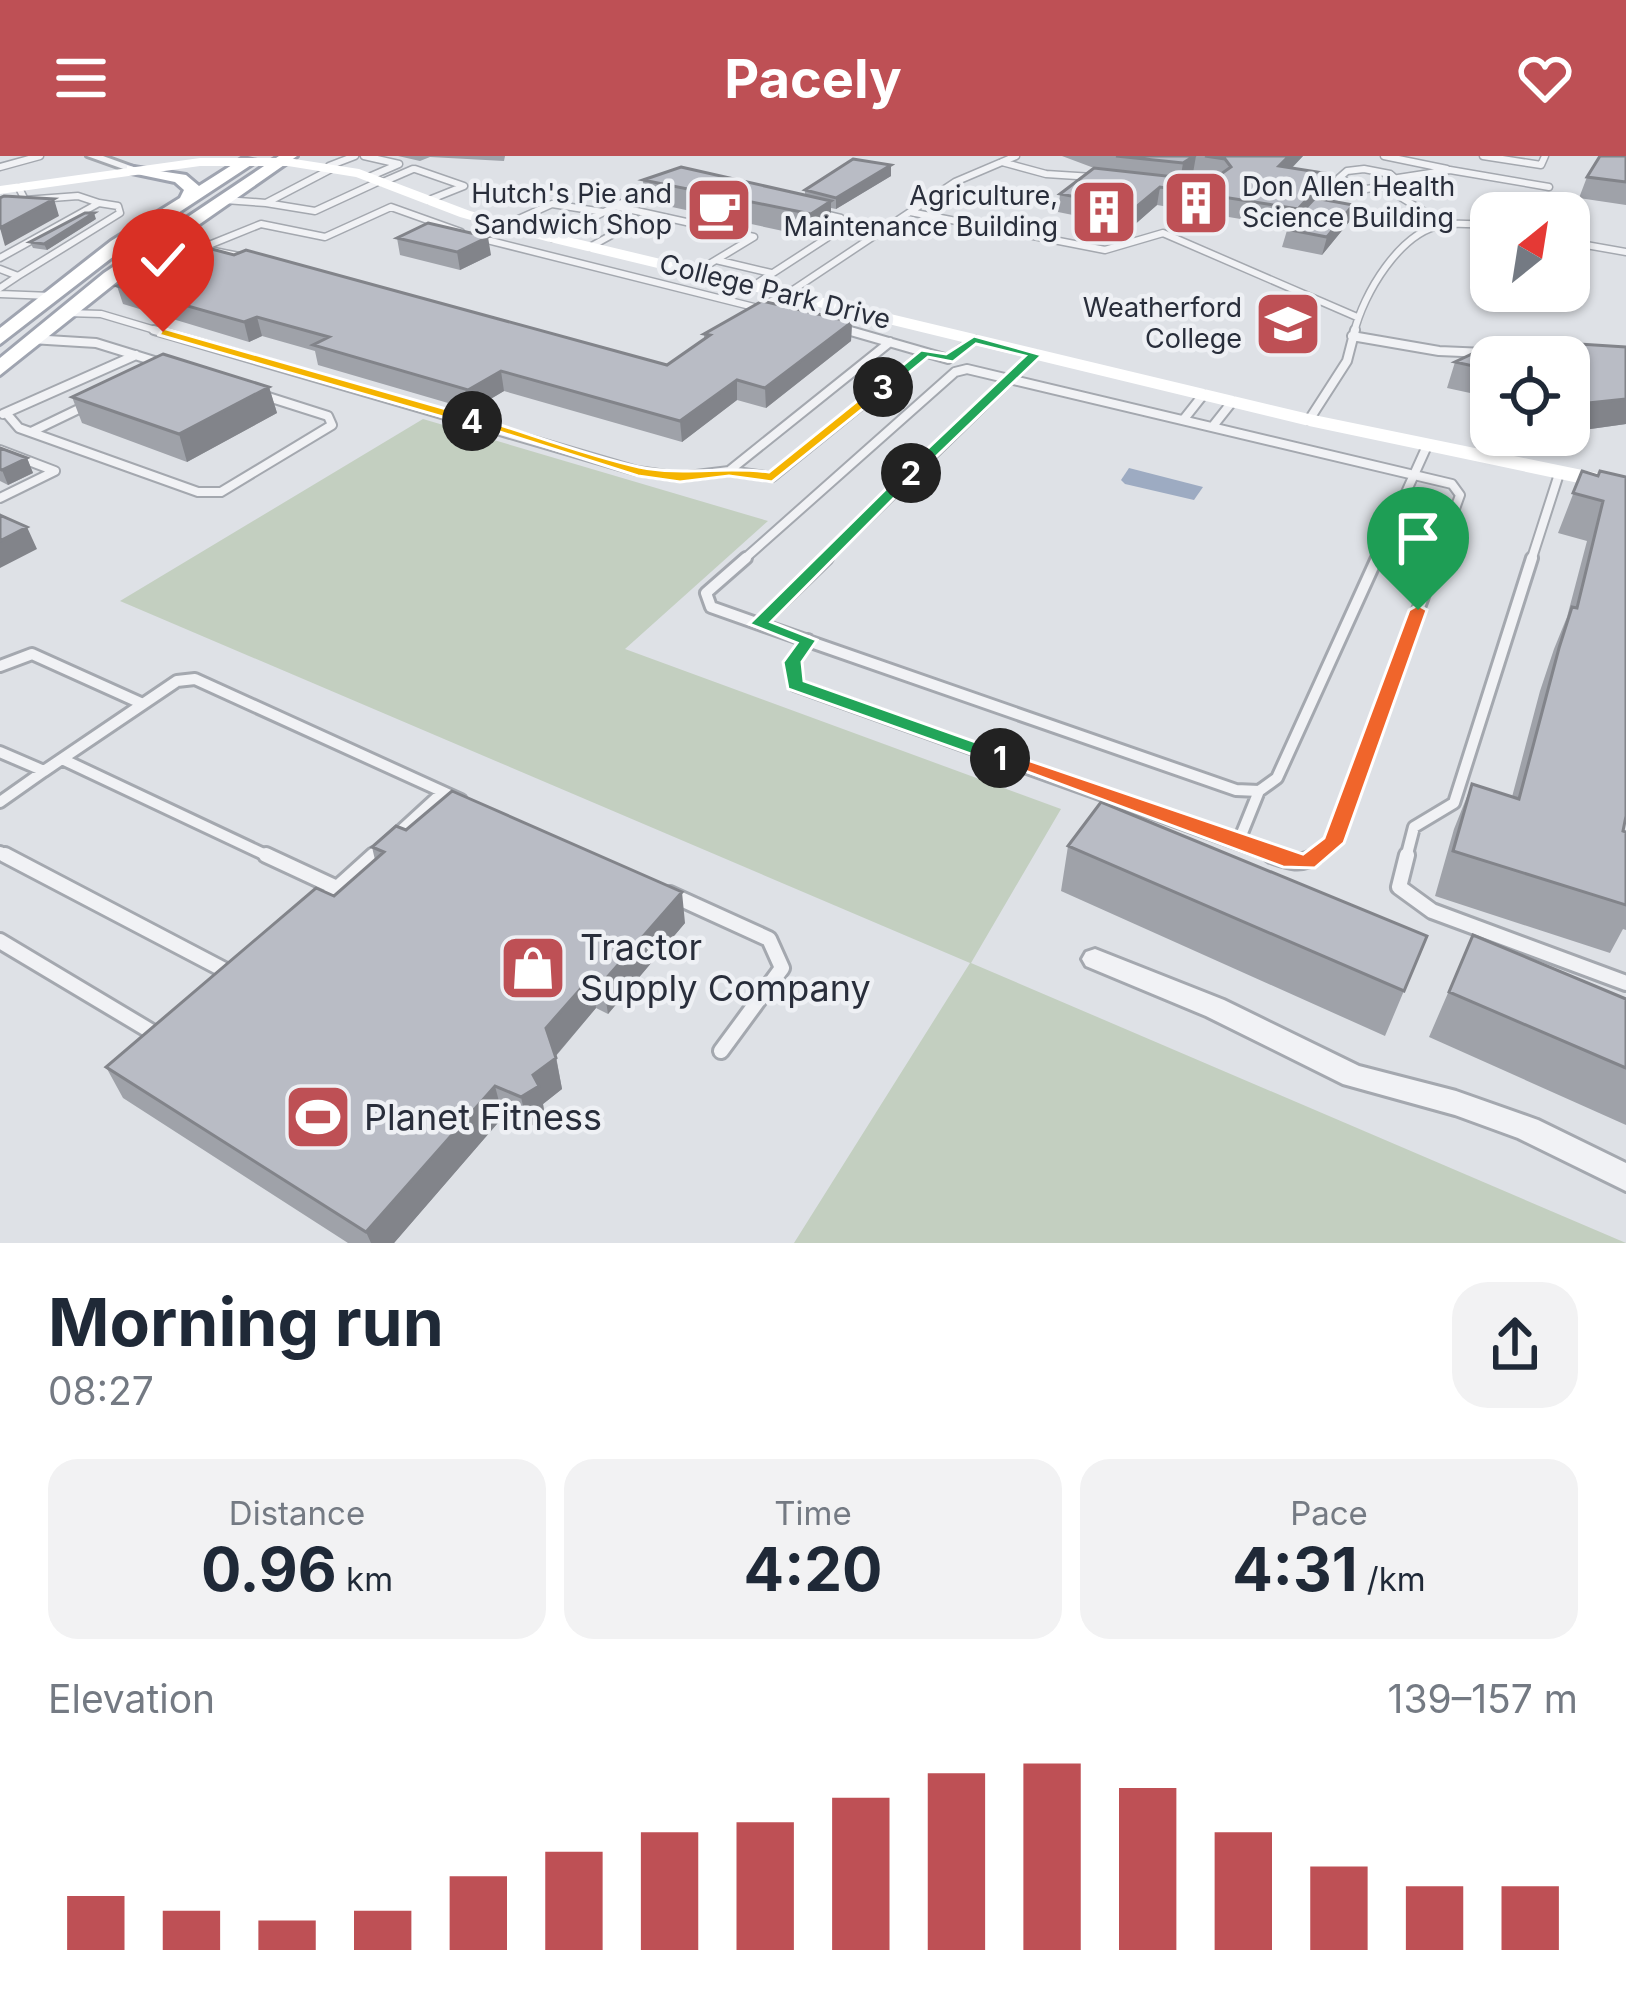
<!DOCTYPE html>
<html lang="en">
<head>
<meta charset="utf-8">
<style>
	:root { --surface:#fff; --page:#f2f2f3; --text:#1f2937; --muted:#747a83; --accent:#be5055 }
	body { margin:0; font-family:Inter,sans-serif; background:var(--page); color:var(--text); height:100vh; display:flex; flex-direction:column; font-size:45px; white-space:nowrap }
	* { box-sizing:border-box; margin:0 }
	p { font-size:39px; color:var(--muted) }
	.icon { flex:none; width:66px; height:66px; fill:none; stroke:currentColor; stroke-width:2; stroke-linecap:round; stroke-linejoin:round }
	.map { position:relative; height:1087px; overflow:hidden }
	.drawer { display:flex; flex-direction:column; background:var(--surface); flex:1 }
	.drawer>* { flex:none }
	.needle { width:78px; rotate:30deg }
	.buttons { position:absolute; left:1470px; top:36px; display:grid; gap:24px }
	.buttons a { display:grid; place-items:center; width:120px; height:120px; border-radius:24px; background:var(--surface); box-shadow:0 3px 9px #0004; font-size:60px }
	.pin { position:absolute; display:grid; place-items:center; width:102px; height:102px; color:#fff; margin:-123px -51px; border-radius:50% 50% 50% 0; rotate:-45deg; box-shadow:0 0 12px #0007 }
	.pin .icon { rotate:45deg }
	.km { position:absolute; width:60px; height:60px; margin:-30px; border-radius:50%; background:#222; color:#fff; font-size:33px; line-height:60px; text-align:center }
	.round { display:grid; place-items:center; flex:none; width:126px; height:126px; border-radius:36px; background:var(--page) }
	.summary { display:flex; align-items:center; justify-content:space-between; height:204px; padding:0 48px }
	h1 { font-size:66px; font-weight:700; line-height:90px }
	.metrics { display:grid; grid-template-columns:repeat(3,1fr); gap:18px; height:204px; padding:12px 48px }
	.metrics div { display:grid; align-content:center; border-radius:30px; background:var(--page); text-align:center }
	.metrics b { font-size:60px; font-weight:700 }
	.metrics small { font-size:33px; font-weight:400 }
	.metrics p { font-size:33px }
	.chart { height:336px; padding:24px 48px }
	.chart p { display:flex; justify-content:space-between }
	.chart svg { width:100%; height:216px; margin-top:12px; stroke:var(--accent); stroke-width:6 }
	header { display:flex; justify-content:space-between; align-items:center; height:156px; padding:0 48px; background:var(--accent); color:#fff; font-size:54px; font-weight:700 }
	.map>svg:first-child { display:block }
	.green { fill:#c3cfc0 }
	.water { fill:#9dabc2 }
	.lines { fill:none; stroke-linecap:round; stroke-linejoin:round }
	.lane-far3-casing { stroke:#a4a8af; stroke-width:9 }
	.lane-far2-casing { stroke:#a4a8af; stroke-width:12 }
	.lane-far1-casing { stroke:#a4a8af; stroke-width:16 }
	.lane-casing { stroke:#a4a8af; stroke-width:20 }
	.street-casing { stroke:#a4a8af; stroke-width:6 }
	.primary-casing { stroke:#9fa4b0; stroke-width:6 }
	.lane-far3 { stroke:#f1f2f5; stroke-width:6 }
	.lane-far2 { stroke:#f1f2f5; stroke-width:8 }
	.lane-far1 { stroke:#f1f2f5; stroke-width:10 }
	.lane { stroke:#f1f2f5; stroke-width:14 }
	.street { fill:#f1f2f5; fill-rule:evenodd }
	.secondary { fill:#fff; fill-rule:evenodd }
	.primary { fill:#fff; fill-rule:evenodd }
	.wall { fill:#9fa2a9; fill-rule:evenodd }
	.shaded-wall { fill:#82848a }
	.building { fill:#b9bcc5; stroke:#82848a; stroke-width:3 }
	.split-1 { fill:#f0652b; stroke:#fff; stroke-width:3 }
	.split-2 { fill:#22a559; stroke:#fff; stroke-width:3 }
	.split-3 { fill:#22a559; stroke:#fff; stroke-width:3 }
	.split-4 { fill:#f5b400; stroke:#fff; stroke-width:3 }
	.split-5 { fill:#f5b400; stroke:#fff; stroke-width:3 }
	.labels { text-anchor:middle; stroke-width:9; stroke-linejoin:round; paint-order:stroke }
	.far-poi-label { font-size:27px; fill:#292e3b; stroke:#eef0f4; text-anchor:end }
	.far-street-label { font-size:27px; fill:#292e3b; stroke:#eef0f4 }
	.near-poi-label { font-size:36px; fill:#292e3b; stroke:#eef0f4; text-anchor:start }
</style>
</head>
<body>
<header><svg class="icon" aria-label="menu" viewBox="0 0 24 24"><path d="M4 6h16M4 12h16M4 18h16"/></svg>Pacely<svg class="icon" aria-label="heart" viewBox="0 0 24 24"><path d="M12 20l-8-8c-3-5 5-10 8-4 3-6 11-1 8 4z"/></svg></header>
<div class="map">
<svg width="1626" height="1087" viewBox="0 0 1626 1087">
	<rect width="100%" height="100%" fill="#dee1e6"/>
	<path class="green" d="M423,263L768,365L625,493L1061,653L971,807L1626,1087H794L970,807L120,445Z"/>
	<path class="water" d="M1129,312L1203,331L1194,344L1125,328L1121,324Z"/>
	<g class="lines">
		<defs>
			<path id="lane-far3" d="M364,0L399,8L369,21
				M1384,0L1447,13
				M1483,0L1541,9L1545,0
				M1002,6L1046,18L1093,21
				M329,10L355,0
				M0,11L40,0
				M335,11L266,47L315,55L380,25
				M415,13L464,30L429,44
				M1364,13L1390,18L1402,28L1366,33L1339,22L1347,15Z
				M1398,22L1450,14L1549,31
				M383,26L413,13
				M1186,30L1192,24L1216,26L1218,32
				M1387,33L1445,68
				M225,44L266,47
				M614,50L754,81L696,116
				M910,56L1105,94L1163,77L1357,161
				M503,70L552,48L603,56
				M479,82L758,152
				M552,82L656,30
				M163,85L249,102
				M1569,86L1626,96
				M209,89L261,68L325,81L391,51L461,76
				M590,91L649,58
				M0,102L99,47L78,40L25,44L19,32
				M716,104L771,117
				M0,113L18,120L0,132
				M18,120L120,57L118,50L99,47
				M753,130L836,76L841,62L820,57
				M0,138L51,140
				M756,152L787,138L955,26L1016,0
				M67,157L101,158L165,177
				M845,173L857,177
				M1354,177C1363,138 1400,76 1442,69C1457,66 1476,69 1491,69"/>
			<path id="lane-far2" d="M154,174L637,315L680,321L729,315
				M847,174L948,203L974,184
				M1352,180L1439,195L1486,197
				M31,183L96,187L164,208
				M890,186L729,315L772,321L925,197
				M3,258L136,199
				M7,258L19,272L198,336H221L332,269L328,260L262,239
				M1184,263L1203,239
				M1309,264L1347,205L1355,174
				M1213,270L1232,246
				M31,276L85,250
				M0,294L55,315L0,342
				M742,405L955,216L967,213L1452,328L1460,339L1436,405
				M824,405L1035,199
				M1375,405L1427,290
				M1531,405L1559,318"/>
			<path id="lane-far1" d="M746,402L706,437L711,451L759,468
				M827,402L759,468L1236,634L1259,635L1277,622L1377,402
				M808,484L792,506L795,529L1279,702
				M0,510L32,498L143,548
				M0,596L44,615L177,525L195,523L461,644
				M62,603L272,702
				M0,646L44,615
				M1238,687L1259,635
				M0,696L11,702
				M371,702L443,636
				M1313,702L1333,687L1437,402
				M1406,702L1414,671L1454,647L1532,402"/>
			<path id="lane" d="M5,699L230,817
				M266,699L337,732
				M1271,699C1288,705 1301,710 1317,699
				M1407,699L1399,731L1432,755L1626,827
				M670,738L769,783L782,812L721,895
				M323,745L374,699
				M0,785L157,879"/>
			<path id="street" d="M87,0H103L139,13L129,15Z
				M1095,793L1224,844L1359,910L1456,935L1538,964L1626,1007V1035L1518,982L1455,959L1343,928L1206,860L1086,810L1082,803L1086,796Z"/>
			<path id="primary" d="M279,0H297L118,125L0,219V202L104,117Z
				M243,2L257,5L123,93L0,188V172L111,85L180,42L184,34L175,26L127,16V10L186,19L199,30Z"/>
		</defs>
		<use href="#lane-far3" class="lane-far3-casing"/>
		<use href="#lane-far2" class="lane-far2-casing"/>
		<use href="#lane-far1" class="lane-far1-casing"/>
		<use href="#lane" class="lane-casing"/>
		<use href="#street" class="street-casing"/>
		<use href="#primary" class="primary-casing"/>
		<use href="#lane-far3" class="lane-far3"/>
		<use href="#lane-far2" class="lane-far2"/>
		<use href="#lane-far1" class="lane-far1"/>
		<use href="#lane" class="lane"/>
		<use href="#street" class="street"/>
		<path class="secondary" d="M200,2H288L359,13L470,55L556,78L1309,258L1626,323V337L1309,270L546,85L460,61L356,21L288,10H200L0,38V30Z"/>
		<use href="#primary" class="primary"/>
	</g>
	<path class="wall" d="M398,0H505L504,5L430,1L420,5Z
		M1062,0H1303L1292,12L1330,18L1326,37L1320,43L1353,49L1349,66L1322,99L1282,91L1288,71L1157,49L1132,71L1058,56L1060,38L1094,12ZM1193,17L1218,20L1211,25L1185,22Z
		M1626,0V49L1579,42L1587,21Z
		M891,9V20L836,53L831,52V67L811,81L644,45L643,24L805,39V34Z
		M96,63L47,94L33,92L30,86Z
		M397,82L491,99L460,114L400,99Z
		M117,130L667,209L704,184V178L852,166L851,185L766,252L737,244L682,286L504,235L472,254L318,209L315,195L262,180L249,186L123,148Z
		M1518,184L1626,191V268L1569,276V201H1491V245L1484,240L1447,232L1455,206L1489,190Z
		M269,231L277,257L187,306L82,267L72,241Z
		M0,292L27,302L33,317L8,329L0,325Z
		M1582,315L1598,320L1600,315L1623,675L1626,676V774L1623,773L1610,797L1435,740L1454,673L1472,628L1512,641L1540,535L1554,493L1567,461L1587,385L1558,377Z
		M406,674L685,767L608,858L596,852L556,900L562,933L543,948L545,961L528,972L503,961L394,1087H348L123,942L106,911L334,740L375,704L372,691Z
		M1068,690L1427,780L1385,880L1061,735Z
		M1473,779L1626,843V969L1429,881Z"/>
	<path class="shaded-wall" d="M1194,0H1196L1193,17L1180,25L1183,7Z
		M1289,0H1303L1276,28L1279,10Z
		M891,9V20L836,53V42Z
		M1330,18L1326,37L1294,72L1298,53Z
		M1160,31L1157,49L1132,71L1135,52Z
		M54,43L59,60L5,90L0,72Z
		M831,45V67L811,81V58Z
		M1353,49L1349,66L1322,99L1327,81Z
		M94,57L96,63L47,94L44,88Z
		M488,81L491,99L460,114L457,96Z
		M257,161L262,180L249,186L244,166Z
		M852,166L851,185L766,252L765,232Z
		M501,215L504,235L472,254L468,234Z
		M737,224V244L682,286L680,265Z
		M269,231L277,257L187,306L179,278Z
		M1626,243V268L1569,276L1571,250Z
		M27,302L33,317L8,329L2,314Z
		M27,371L37,393L0,412V385Z
		M682,736L685,767L608,858L603,826Z
		M591,821L596,852L552,904L546,872Z
		M556,902L562,933L543,948L545,961L528,972L521,941L533,919Z
		M495,930L503,961L394,1087H371L366,1076Z"/>
	<path class="building" d="M1116,0H1194L1183,7Z
		M1205,0H1289L1279,10L1330,18L1298,53L1160,31L1135,52L1060,38L1094,12L1211,25L1231,11L1225,3Z
		M1600,0H1626V26L1587,21Z
		M853,3L891,9L836,42L805,34Z
		M681,11L831,45L811,58L643,24Z
		M4,40L54,43L0,72V42Z
		M1315,42L1353,49L1327,81L1286,73Z
		M85,57H94L44,88L30,86Z
		M428,67L488,81L457,96L397,82Z
		M208,92L234,99L246,94L667,209L710,179L704,178L762,145L852,166L765,232L737,224L680,265L501,215L468,234L313,189L329,181L257,161L244,166L117,130Z
		M1518,184L1626,191V243L1569,249V201H1491V214L1455,206L1489,190Z
		M163,198L269,231L179,278L72,241Z
		M0,292L27,302L2,314L0,313Z
		M1582,315L1598,320L1600,315L1626,321V660L1623,675L1626,676V749L1453,695L1472,628L1519,643L1559,492L1572,451L1577,452L1603,345L1573,337Z
		M0,359L27,371L0,385Z
		M452,635L682,736L603,826L591,821L546,872L556,902L533,919L539,930L521,941L495,930L366,1076L106,911L316,732L334,740L384,696L372,691L396,670L406,674Z
		M1101,646L1427,780L1404,835L1068,690Z
		M1473,779L1626,843V912L1449,836Z"/>
	<path class="split-1" d="M1418,449L1427,454L1344,687L1315,712L1283,711L990,602L1000,595L1007,597L1303,698L1324,682L1409,454Z"/>
	<path class="split-2" d="M905,314L919,317L771,466L817,484L802,506L804,525L1007,597V606H993L788,533L783,506L797,487L749,468Z"/>
	<path class="split-3" d="M974,180L1042,199L916,320H905V314L1025,200L976,188L953,206L928,201L888,234L876,231L921,194L946,198Z"/>
	<path class="split-4" d="M878,228L890,231L772,326L729,320L680,326L638,320L465,265L478,262C531,278 585,299 639,311C682,320 725,310 769,316Z"/>
	<path class="split-5" d="M163,172L478,262L480,265L467,268L159,179Z"/>
	<defs>
		<symbol id="building-square" viewBox="-11 -11 22 22"><rect x="-9" y="-9" width="18" height="18" rx="4" fill="#be5055" stroke="#eef0f4"/><path d="M-4-6H4V6H1V3H-1V6H-4ZM-2.5-4.3h1.7v1.8h-1.7ZM.8-4.3h1.7v1.8H.8ZM-2.5-1h1.7V.8h-1.7ZM.8-1h1.7V.8H.8Z" fill="#fff"/></symbol>
		<symbol id="cafe-square" viewBox="-11 -11 22 22"><rect x="-9" y="-9" width="18" height="18" rx="4" fill="#be5055" stroke="#eef0f4"/><path d="M-5.5-4.5H6V0H3Q3 3.5 0 3.5H-2.5Q-5.5 3.5-5.5 0ZM3-3.2v2h1.7v-2ZM-6 4.5H4V6H-6Z" fill="#fff"/></symbol>
		<symbol id="university-square" viewBox="-11 -11 22 22"><rect x="-9" y="-9" width="18" height="18" rx="4" fill="#be5055" stroke="#eef0f4"/><path d="M0-5L7-2L0 1L-7-2ZM-4 1L0 2.5L4 1V4Q0 6-4 4Z" fill="#fff"/></symbol>
		<symbol id="shop-square" viewBox="-11 -11 22 22"><rect x="-9" y="-9" width="18" height="18" rx="4" fill="#be5055" stroke="#eef0f4"/><path d="M-5-2.5h2.3a2.7 3.5 0 0 1 5.4 0H5L5.5 6h-11ZM-1.5-2.5h3a1.5 2.3 0 0 0-3 0Z" fill="#fff"/></symbol>
		<symbol id="stadium-square" viewBox="-11 -11 22 22"><rect x="-9" y="-9" width="18" height="18" rx="4" fill="#be5055" stroke="#eef0f4"/><path d="M0-5a6.5 5 0 1 0 0 10a6.5 5 0 1 0 0-10ZM-3.5-1.8h7v3.6h-7Z" fill="#fff"/></symbol>
	</defs>
	<g fill-rule="evenodd">
		<use href="#building-square" x="1158" y="9" width="76" height="76"/>
		<use href="#cafe-square" x="681" y="16" width="76" height="76"/>
		<use href="#building-square" x="1066" y="18" width="76" height="76"/>
		<use href="#university-square" x="1250" y="130" width="76" height="76"/>
		<use href="#shop-square" x="495" y="774" width="76" height="76"/>
		<use href="#stadium-square" x="280" y="923" width="76" height="76"/>
	</g>
	<g class="labels">
		<g class="far-poi-label">
			<text x="1242" y="40" text-anchor="start">Don Allen Health<tspan x="1242" dy="31">Science Building</tspan></text>
			<text x="672" y="47">Hutch's Pie and<tspan x="672" dy="31">Sandwich Shop</tspan></text>
			<text x="1058" y="49">Agriculture,<tspan x="1058" dy="31">Maintenance Building</tspan></text>
			<text x="1242" y="161">Weatherford<tspan x="1242" dy="31">College</tspan></text>
		</g>
		<g class="far-street-label">
			<text transform="translate(775 136) rotate(14)" y="9">College Park Drive</text>
		</g>
		<g class="near-poi-label">
			<text x="580" y="804">Tractor<tspan x="580" dy="41">Supply Company</tspan></text>
			<text x="364" y="974">Planet Fitness</text>
		</g>
	</g>
</svg>
<div class="buttons">
<a><svg class="needle" viewBox="-14 -14 28 28"><path d="M0-13l5 13h-10z" fill="#e53935"/><path d="M0 13l5-13h-10z" fill="#747a83"/></svg></a>
<a><svg class="icon" aria-label="locate" viewBox="0 0 24 24"><circle cx="12" cy="12" r="6"/><path d="M12 2v4M12 18v4M2 12h4M18 12h4"/></svg></a>
</div>
<div class="pin" style="left:1418px;top:454px;background:#1e9e55"><svg class="icon" aria-label="arrive" viewBox="0 0 24 24"><path d="M6 21V4h12l-3 4 3 4H6"/></svg></div>
<div class="pin" style="left:163px;top:176px;background:#d93025"><svg class="icon" aria-label="check" viewBox="0 0 24 24"><path d="M5 12l5 5 9-10"/></svg></div>
<b class="km" style="left:1000px;top:602px">1</b>
<b class="km" style="left:911px;top:317px">2</b>
<b class="km" style="left:883px;top:231px">3</b>
<b class="km" style="left:472px;top:265px">4</b>
</div>
<section class="drawer">
<div class="summary"><div><h1>Morning run</h1><p>08:27</p></div><a class="round"><svg class="icon" aria-label="share" viewBox="0 0 24 24"><path d="M12 15V3M7 8l5-5 5 5M5 13v7h14v-7"/></svg></a></div>
<div class="metrics">
<div><p>Distance</p><b>0.96<small> km</small></b></div>
<div><p>Time</p><b>4:20</b></div>
<div><p>Pace</p><b>4:31<small> /km</small></b></div>
</div>
<div class="chart"><p><span>Elevation</span>139–157 m</p>
<svg viewBox="0 0 160 44" preserveAspectRatio="none"><path d="M5 44V33M15 44V36M25 44V38M35 44V36M45 44V29M55 44V24M65 44V20M75 44V18M85 44V13M95 44V8M105 44V6M115 44V11M125 44V20M135 44V27M145 44V31M155 44V31"/></svg>
</div>
</section>
</body>
</html>
